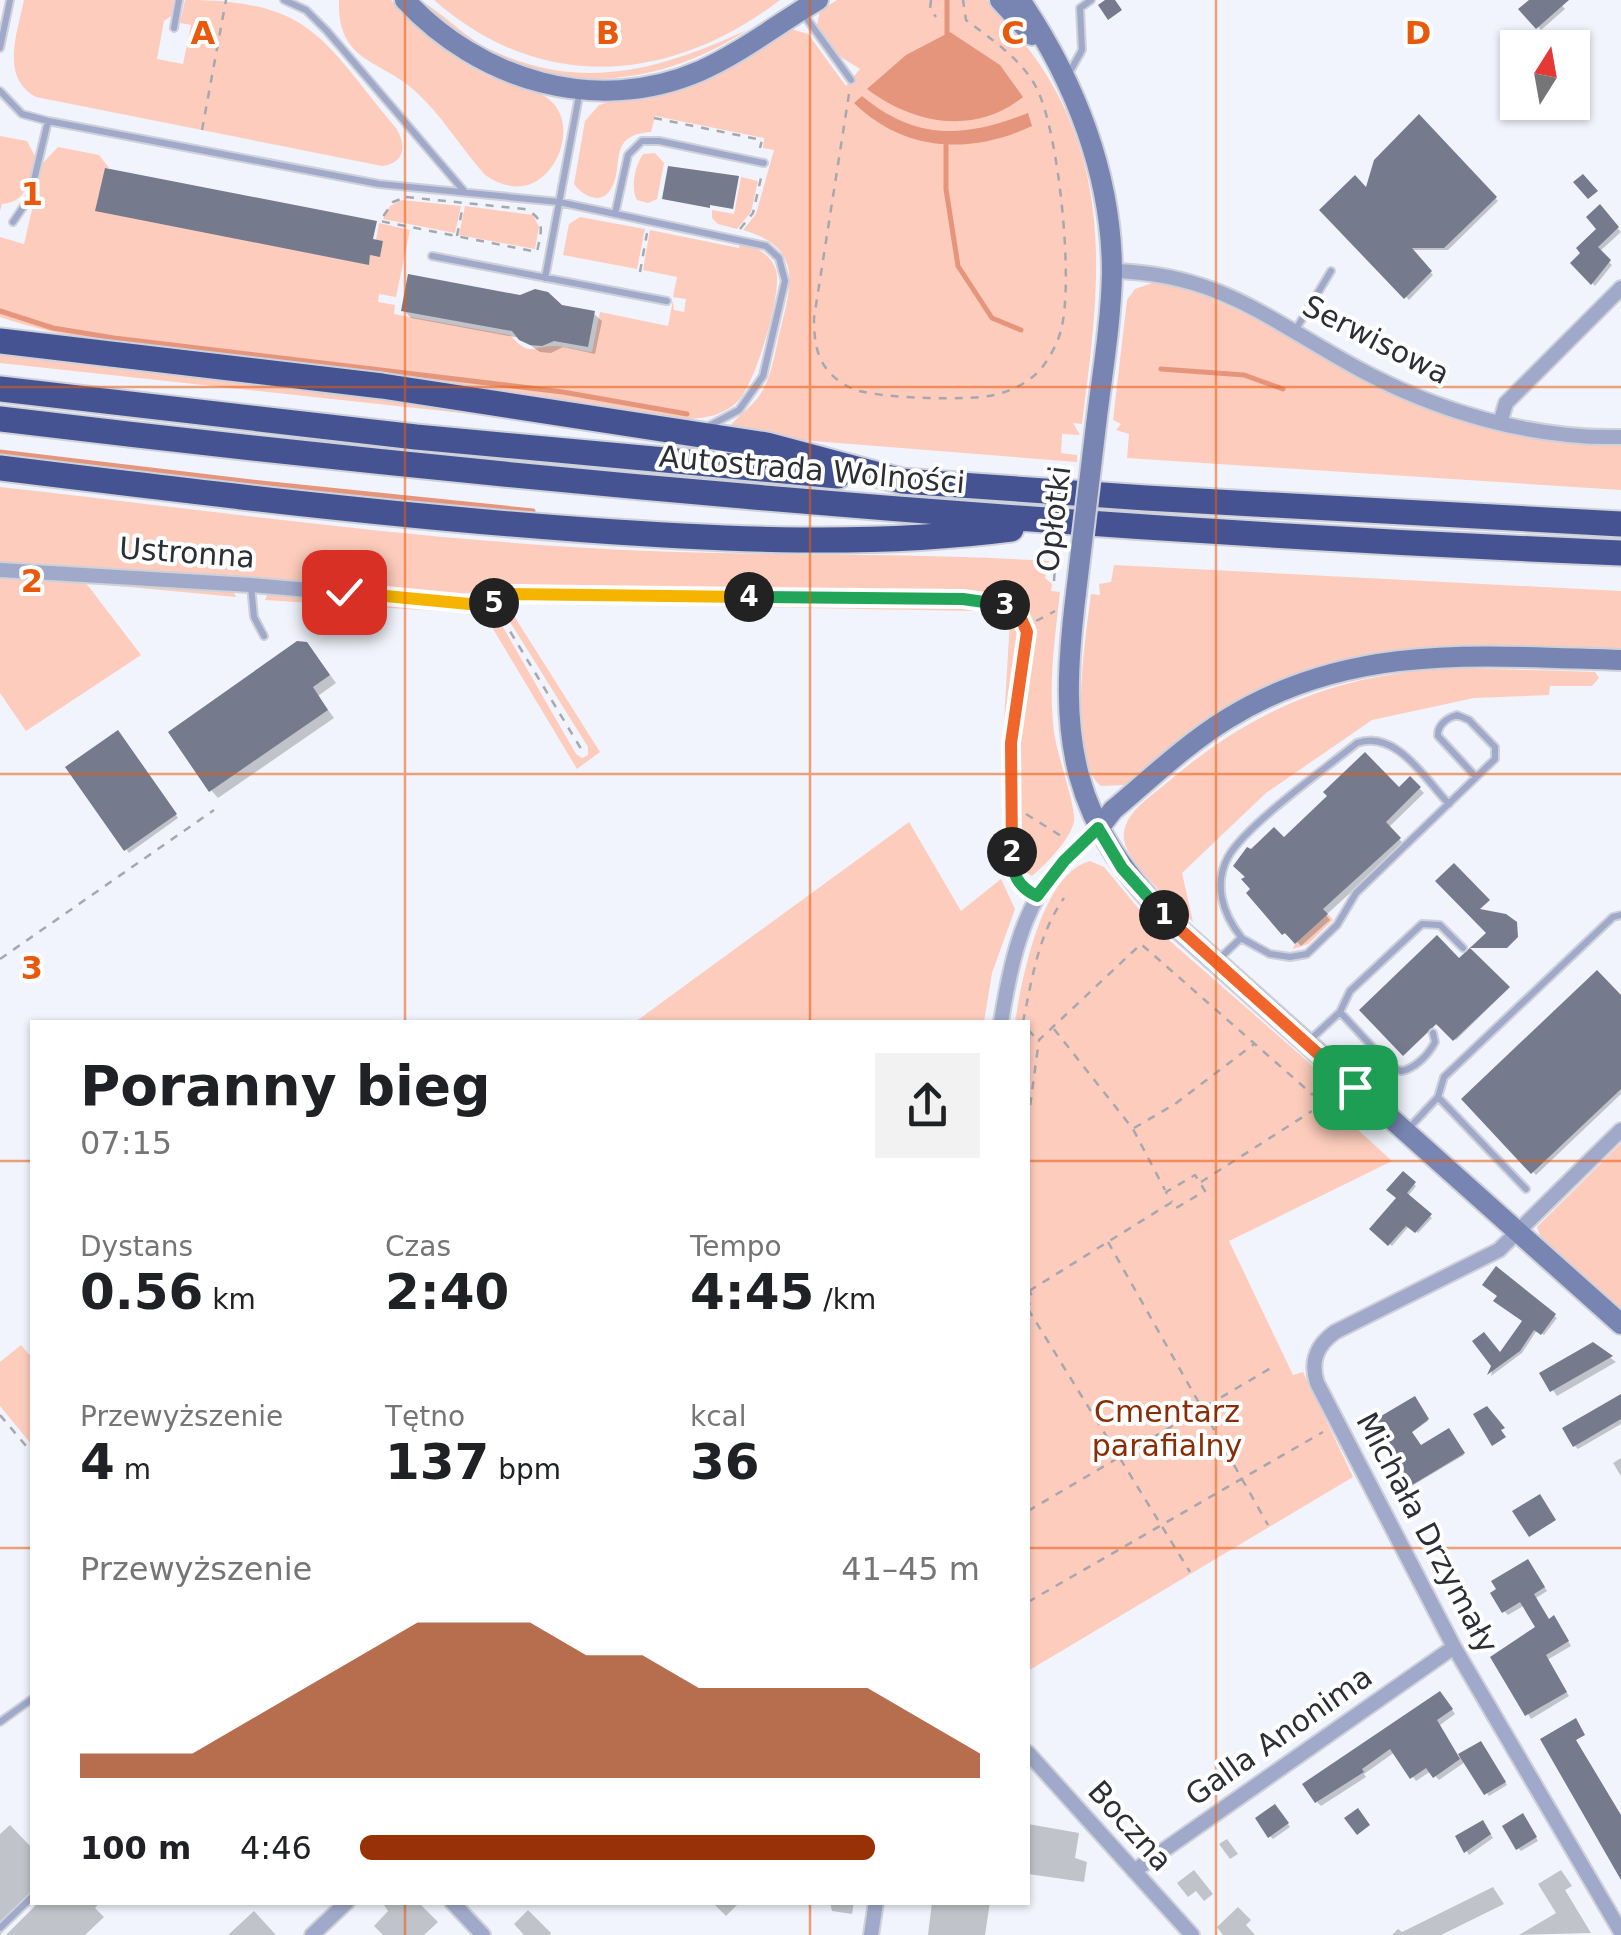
<!DOCTYPE html>
<html lang="pl">
<head>
<meta charset="utf-8">
<style>
	:root { --surface:#fff; --page:#f2f2f2; --text:#202124; --muted:#757577; --accent:#983206 }
	body { margin:0; font-family:"DejaVu Sans",sans-serif; background:var(--page); color:var(--text); height:100vh; display:flex; flex-direction:column; font-size:38px; white-space:nowrap }
	* { box-sizing:border-box; margin:0 }
	p { font-size:32px; color:var(--muted) }
	.icon { flex:none; width:55px; height:55px; fill:none; stroke:currentColor; stroke-width:2; stroke-linecap:round; stroke-linejoin:round }
	.map { position:relative; flex:1; overflow:hidden }
	.details { position:absolute; left:30px; top:1020px; width:1000px; height:885px; display:flex; flex-direction:column; background:var(--surface); border-radius:0px; box-shadow:0 2px 8px #0004 }
	.details>* { flex:none }
	.needle { width:65px; rotate:11deg }
	.tools { position:absolute; left:1500px; top:30px; display:grid; gap:20px }
	.tools a { display:grid; place-items:center; width:90px; height:90px; border-radius:0px; background:var(--surface); box-shadow:0 2px 8px #0004; font-size:50px }
	.pin { position:absolute; display:grid; place-items:center; width:85px; height:85px; color:#fff; margin:-42px; border-radius:20px; box-shadow:0 5px 15px #0006 }
	.km { position:absolute; width:50px; height:50px; margin:-25px; border-radius:50%; background:#222; color:#fff; font-size:28px; line-height:50px; text-align:center }
	.round { display:grid; place-items:center; flex:none; width:105px; height:105px; border-radius:0px; background:var(--page) }
	.headline { display:flex; align-items:center; justify-content:space-between; height:170px; padding:0 50px }
	h1 { font-size:55px; font-weight:700; line-height:75px }
	.metrics { display:grid; grid-template-columns:repeat(3,1fr); gap:15px; height:170px; padding:10px 50px }
	.metrics div { display:grid; align-content:center }
	.metrics b { font-size:50px; font-weight:700 }
	.metrics small { font-size:28px; font-weight:400 }
	.metrics p { font-size:28px }
	.chart { height:280px; padding:20px 50px }
	.chart p { display:flex; justify-content:space-between }
	.chart svg { width:100%; height:180px; margin-top:10px; fill:var(--accent); opacity:.7 }
	ul { padding:0 50px; list-style:none; font-size:32px }
	li { display:grid; grid-template-columns:160px 120px 1fr; align-items:center; height:75px }
	li i { height:25px; border-radius:12px; background:var(--accent) }
	.map>svg:first-child { display:block }
	.green { fill:#fdccbc }
	.water { fill:#e5957b }
	.shadow { fill:#0003 }
	.lines { fill:none; stroke-linecap:round; stroke-linejoin:round }
	.stream { stroke:#e5957b; stroke-width:5 }
	.building { fill:#757b8d }
	.lane-casing { stroke:#ced1d9; stroke-width:10 }
	.street-casing { stroke:#ced1d9; stroke-width:18 }
	.secondary-casing { stroke:#ced1d9; stroke-width:24 }
	.highway-casing { stroke:#ced1d9; stroke-width:29 }
	.path { stroke:#a6a8b0; stroke-width:2.5; stroke-dasharray:8 8; stroke-linecap:butt }
	.lane { stroke:#a0a9c9; stroke-width:6 }
	.street { stroke:#a0a9c9; stroke-width:14 }
	.secondary { stroke:#7885b2; stroke-width:20 }
	.highway { stroke:#455392; stroke-width:25 }
	.secondary-bridge-casing { stroke:#ced1d9; stroke-width:24; stroke-linecap:butt }
	.secondary-bridge { stroke:#7885b2; stroke-width:20 }
	.split-1-casing { stroke:#fff; stroke-width:20 }
	.split-2-casing { stroke:#fff; stroke-width:20 }
	.split-3-casing { stroke:#fff; stroke-width:20 }
	.split-4-casing { stroke:#fff; stroke-width:20 }
	.split-5-casing { stroke:#fff; stroke-width:20 }
	.split-6-casing { stroke:#fff; stroke-width:20 }
	.split-1 { stroke:#f0652b; stroke-width:12 }
	.split-2 { stroke:#22a559; stroke-width:12 }
	.split-3 { stroke:#f0652b; stroke-width:12 }
	.split-4 { stroke:#22a559; stroke-width:12 }
	.split-5 { stroke:#f5b400; stroke-width:12 }
	.split-6 { stroke:#f5b400; stroke-width:12 }
	.grid { fill:none; stroke:#e8590c; stroke-width:2.5; stroke-opacity:0.55 }
	.labels { text-anchor:middle; stroke-width:8; stroke-linejoin:round; paint-order:stroke }
	.street-label { font-size:30px; fill:#2d2f37; stroke:#fff }
	.park-label { font-size:30px; fill:#8a2d06; stroke:#fff }
	.grid-label { font-size:32px; text-anchor:middle; font-weight:bold; fill:#e8590c; stroke:#fff; stroke-width:8; stroke-linejoin:round; paint-order:stroke }
</style>
</head>
<body>
<div class="map">
<svg width="1621" height="1935" viewBox="0 0 1621 1935">
	<rect width="100%" height="100%" fill="#f1f4fc"/>
	<path class="green" d="M24,0H174L171,16L164,21L157,59L183,64L191,25L180,23L185,0C312,0 321,38 396,128C407,145 405,163 382,166L36,97C0,77 17,34 24,0Z
		M339,0H391C419,31 450,58 488,76C507,84 538,87 552,102C576,126 559,175 528,185C512,189 498,184 485,175C461,148 441,114 414,90C379,59 337,62 339,0Z
		M418,0C438,8 463,36 487,48C580,93 658,71 747,30C656,90 542,100 452,31C440,22 429,10 418,0Z
		M434,0H780C670,84 541,94 434,0Z
		M837,0H987C1009,25 1032,50 1049,79C1115,190 1097,304 1082,424L1073,423L1080,435L1062,434L1061,453L1077,455V462L788,439L729,428C738,414 756,405 764,388C772,372 775,353 779,335C791,286 805,248 743,230L756,214L774,150L763,148L764,138L655,116L651,132C604,135 627,169 609,192C598,205 581,194 574,184L585,121L599,105L730,66L791,29L808,34L846,86L860,69L836,54L817,25L820,11Z
		M0,136L27,141L35,156C31,179 28,202 2,204L0,211Z
		M58,147L99,155L109,168H105L369,264L370,255L380,256L383,241L376,240L379,223L410,230L396,297L379,294L378,302L395,305L394,314L510,335C530,357 530,347 553,346C562,345 582,351 592,352L600,312L668,326L673,300L674,310L684,312L686,299L673,297L677,277L643,270L650,230L739,248L740,243C756,247 770,253 776,270C783,291 755,385 738,401C724,415 707,418 689,419C550,396 411,380 271,363C181,352 87,346 0,317V237L24,244L43,163Z
		M655,153L664,163L657,199L648,203L637,200C630,187 635,166 643,154Z
		M741,177L758,181L751,212L737,229L718,224L712,218V210L734,214Z
		M402,200L461,206L455,233L383,219L390,206Z
		M465,206L533,215L539,227L535,249L459,235Z
		M580,217L645,229L637,269L563,255L569,224Z
		M1155,282C1238,299 1290,341 1362,380C1439,421 1534,447 1621,445V490L1127,458L1129,434L1116,430L1121,424L1113,420L1127,300L1135,289Z
		M0,350L375,394L516,419L0,363Z
		M0,487C190,508 381,535 572,547C731,558 890,551 1049,561L1045,578L1052,584L1051,591L1060,592C1055,638 1048,685 1054,731C1056,752 1076,806 1074,821C1071,839 1046,864 1032,876L1024,871L1019,859V798L1014,777L1020,706L1034,630L1023,606L1001,593L630,589L516,584L463,594L0,563Z
		M1114,565L1621,591V652C1520,649 1418,638 1319,668L1127,789L1124,785L1101,786C1066,760 1086,634 1091,594L1100,595L1099,584L1111,582Z
		M0,577L233,591L236,597L86,583L141,655L26,731L0,693Z
		M268,593L489,613L500,622L576,754L582,758L588,755V747L502,609L503,602L975,606C990,608 1009,608 1017,622C1026,637 1010,740 1002,753L1010,621L996,614L977,611L511,603L509,608L600,752L577,769L484,614L265,600Z
		M1464,668L1595,672L1599,678L1592,686H1550L1549,695L1474,698L1372,720L1266,793L1182,873L1193,922C1175,905 1128,865 1124,840C1121,816 1147,799 1163,786C1254,707 1343,671 1464,668Z
		M909,822L961,911L1001,879L1015,909L992,973L984,1022H635Z
		M1090,861L1104,867L1154,927L1313,1066L1331,1105L1392,1161L1229,1241L1293,1375L1303,1372L1353,1477L1028,1671V1022H1015C1022,980 1041,874 1090,861Z
		M1328,914L1333,920L1308,944L1293,949L1295,944Z
		M1621,1143V1311L1542,1241L1537,1227Z
		M21,1345L32,1358V1445L0,1406V1362Z"/>
	<path class="water" d="M950,32L1000,65L1023,97C975,136 913,124 867,89L906,55Z
		M862,96C916,141 965,138 1028,113L1032,126C970,155 904,152 854,103Z"/>
	<path class="shadow" d="M1533,0H1557L1565,9L1541,30L1522,10Z
		M1419,118L1498,201L1448,250H1411L1433,275L1409,300L1323,211L1367,191Z
		M1600,208L1621,232L1599,252L1612,265L1595,286L1573,263L1600,229Z
		M561,307L594,314L602,321L595,354L563,347L551,353L540,352L520,338L411,318L404,310Z
		M314,653L336,683L318,696L334,718L218,798L211,790Z
		M121,736L178,818L129,853L68,768Z
		M1410,779L1424,793L1388,828L1404,844L1326,915L1330,920L1301,946L1291,935L1289,937L1284,933V841L1399,791Z
		M1470,951L1508,989L1456,1040L1438,1023L1405,1054L1362,1010L1459,961Z
		M1621,999V1094L1536,1175L1464,1099Z
		M1403,1174L1416,1186L1408,1196L1432,1218L1418,1233L1409,1226L1392,1246L1373,1229L1399,1198Z
		M1496,1270L1557,1318L1544,1335L1537,1330L1522,1353L1491,1376L1493,1366L1525,1321L1500,1296Z
		M1593,1345L1616,1362L1557,1396L1542,1374Z
		M1621,1397V1424L1578,1449L1575,1446Z
		M1415,1399L1428,1421L1411,1433L1421,1448L1449,1431L1464,1455L1410,1487L1393,1459L1399,1455Z
		M1621,1458V1476L1613,1463Z
		M1531,1566L1547,1591L1536,1598L1549,1621L1557,1622L1571,1646L1547,1660L1569,1696L1531,1719L1494,1658L1538,1628L1525,1605L1508,1615L1504,1611Z
		M1444,1698L1455,1714L1440,1725L1459,1757L1481,1744L1507,1785L1489,1796L1465,1762L1439,1780L1431,1771L1416,1781L1395,1752L1364,1774L1366,1777L1321,1806L1317,1802Z
		M1278,1810L1290,1827L1273,1839L1270,1836Z
		M1526,1820L1538,1841L1521,1851L1518,1848Z
		M1028,1824L1079,1833L1075,1858L1087,1862L1084,1882L1028,1874Z
		M10,1825L32,1848V1901L0,1935V1834Z
		M1486,1826L1493,1838L1469,1855L1458,1837Z
		M1227,1839L1238,1854L1230,1859L1219,1844Z
		M1194,1870L1213,1894L1204,1901L1196,1891L1188,1897L1177,1883Z
		M1561,1870L1572,1886L1565,1890L1591,1933L1519,1935L1556,1913L1538,1884Z
		M1493,1887L1504,1904L1441,1935H1392L1398,1929L1402,1932Z
		M39,1902H100L95,1908L104,1917L85,1935H6Z
		M382,1902H418L438,1922L424,1935H383L374,1926L388,1911Z
		M712,1902H740L726,1916Z
		M830,1902H854L852,1914L832,1911Z
		M932,1902H990L985,1935H928Z
		M1238,1907L1251,1920L1246,1925L1255,1935H1223L1217,1927Z
		M528,1910L551,1933L550,1935H524L514,1924Z
		M254,1911L276,1935H228Z"/>
	<g class="lines">
		<path class="stream" d="M947,0V34
			M946,146V189L958,266L992,318L1021,330
			M0,311L53,328L114,338L563,392L687,414
			M1161,369L1244,375L1283,389
			M0,452L261,483L533,511"/>
	</g>
	<path class="building" d="M1105,0H1115L1122,10L1108,20L1098,5Z
		M1529,0H1569L1536,29L1518,9Z
		M1419,114L1497,197L1444,248H1412L1432,271L1404,299L1319,210L1355,175L1366,187L1374,160Z
		M668,166L739,176L733,209L710,205V208L662,199Z
		M105,168L377,221L373,239L383,241L380,257L370,255L369,265L95,211Z
		M1583,174L1598,191L1588,199L1573,182Z
		M1600,204L1619,227L1598,247L1611,260L1591,285L1570,263L1580,253L1576,248L1596,229L1586,217Z
		M408,274L520,295L535,289L548,292L562,305L595,311L588,347L554,341L542,346L530,345L519,340L512,331L401,311Z
		M297,641L307,642L330,675L313,687L328,710L209,792L168,732Z
		M118,730L177,814L124,851L65,767Z
		M1365,752L1399,787L1410,776L1421,787L1386,822L1401,838L1323,909L1328,914L1295,944L1285,933L1282,935L1246,893L1250,889L1241,879L1245,877L1233,866L1247,847L1251,849L1274,827L1284,837L1327,796L1323,792Z
		M1454,863L1490,900L1480,909L1506,914L1517,922L1518,937L1507,948H1470L1510,987L1453,1041L1436,1024L1403,1056L1359,1010L1437,935L1459,958L1486,933L1435,881Z
		M1597,970L1621,995V1089L1531,1174L1461,1099Z
		M1403,1171L1416,1182L1407,1193L1432,1214L1415,1233L1406,1226L1388,1246L1369,1229L1396,1198L1386,1190Z
		M1496,1266L1556,1314L1541,1335L1534,1330L1520,1351L1487,1375L1491,1366L1472,1341L1484,1332L1500,1352L1522,1321L1493,1301L1497,1296L1482,1285Z
		M1593,1342L1613,1356L1550,1392L1539,1373Z
		M1621,1394V1419L1573,1447L1562,1428Z
		M1415,1396L1429,1419L1412,1432L1421,1445L1449,1428L1465,1453L1407,1488L1390,1458L1396,1454L1376,1419Z
		M1487,1406L1505,1428L1501,1430L1506,1437L1492,1446L1473,1414Z
		M1540,1494L1556,1520L1529,1537L1512,1511Z
		M1528,1559L1545,1587L1534,1594L1549,1619L1554,1615L1569,1641L1546,1655L1567,1692L1525,1716L1490,1657L1535,1627L1520,1602L1502,1613L1490,1593L1496,1589L1491,1581Z
		M1440,1691L1453,1709L1437,1720L1460,1759L1433,1778L1426,1768L1410,1779L1390,1749L1362,1769L1364,1772L1315,1803L1302,1784Z
		M1576,1718L1585,1735L1576,1740L1621,1815V1880L1540,1739Z
		M1481,1741L1506,1782L1484,1795L1458,1754Z
		M1275,1804L1289,1823L1268,1838L1255,1818Z
		M1358,1808L1370,1825L1357,1835L1344,1818Z
		M1523,1813L1537,1837L1516,1850L1502,1826Z
		M1483,1820L1491,1834L1464,1853L1455,1836Z"/>
	<g class="lines">
		<defs>
			<path id="lane" d="M284,0L306,10L327,31L464,191
				M802,12L851,80
				M174,28L179,0
				M0,48L10,0
				M1068,75L1082,50L1080,8L1091,0
				M0,91L22,114L48,121L379,184L559,202L766,246L779,258L785,281L763,376L739,410L709,426
				M615,214L628,155L642,141H659L764,163
				M13,222L30,197L48,121
				M432,256L667,301
				M545,278L579,96
				M1296,329L1331,271
				M251,586L254,617L264,636
				M490,606L508,595L976,600L999,602L1014,609L1025,624L1027,633L1011,743L1012,860L1018,882L1036,896
				M1241,937C1223,914 1213,885 1228,857C1246,825 1326,768 1357,743C1396,729 1425,779 1449,804
				M1220,958L1241,938L1270,954L1290,957L1307,954L1337,925L1356,893L1495,759V747L1469,720L1457,715C1447,718 1437,725 1438,736L1476,777
				M1340,1012L1350,991L1422,924L1440,925L1463,948
				M1311,1039L1340,1012L1390,1066L1401,1071C1415,1069 1429,1054 1435,1042L1433,1033
				M1438,1097L1444,1077L1613,917L1621,915
				M1321,1105L1346,1083
				M1410,1127L1438,1097L1526,1189
				M0,1722L32,1699
				M0,1928L32,1897"/>
			<path id="street" d="M1112,271C1219,273 1269,320 1357,368C1436,411 1530,439 1621,437
				M1500,423L1506,403L1621,288
				M0,570L251,585L490,606
				M1001,1022C1010,967 1021,910 1058,867C1070,852 1085,841 1099,828
				M1621,1130L1499,1250L1335,1332C1317,1345 1310,1361 1317,1383L1454,1647L1621,1932
				M1028,1753L1192,1935
				M1134,1871L1454,1647
				M452,1902L483,1935
				M312,1935L347,1902
				M871,1935L876,1902"/>
			<path id="secondary" d="M405,0C479,80 596,116 700,71C741,53 779,23 818,0
				M1000,0L1032,35
				M1020,0C1075,81 1112,175 1112,273C1111,324 1102,375 1096,425
				M1076,593C1058,739 1068,822 1178,928L1621,1324
				M1099,828L1113,810C1150,779 1185,745 1227,719C1351,642 1481,656 1621,660"/>
			<path id="highway" d="M0,341L382,386L767,445L902,481L1146,498L1621,524
				M0,389L416,437L838,476
				M0,419C539,484 1079,530 1621,553
				M0,468C195,492 391,516 587,530C728,540 871,547 1011,529"/>
		</defs>
		<use href="#lane" class="lane-casing"/>
		<use href="#street" class="street-casing"/>
		<use href="#secondary" class="secondary-casing"/>
		<use href="#highway" class="highway-casing"/>
		<path class="path" d="M931,0L930,9L936,17
			M849,94L814,318C814,339 816,359 831,374C840,383 852,390 864,392C891,398 968,401 994,395C1011,391 1028,383 1040,370C1049,359 1058,343 1061,330C1074,282 1059,133 1037,89C1023,60 991,39 966,20L963,0
			M654,118L762,140L760,148
			M202,130L226,0
			M406,197L524,209C547,218 541,232 537,252L380,221L393,202Z
			M740,229L753,213L761,178
			M457,236L463,205
			M640,272L647,233
			M1054,581L1055,564
			M502,618L583,752
			M1036,621L1055,611
			M1026,814L1066,839
			M0,959L214,810
			M1023,1022C1032,979 1038,935 1064,898
			M1054,1029L1133,1129L1165,1190
			M1028,1030L1037,1039
			M1028,1121L1039,1040L1141,944L1313,1095
			M1134,1128L1175,1104L1254,1044
			M1201,1182L1312,1111
			M1108,1242L1268,1525
			M1028,1288L1032,1296L1028,1308
			M1029,1291L1172,1202L1176,1208L1205,1191L1195,1175L1166,1192L1172,1202
			M1028,1309L1190,1572
			M0,1415L32,1453
			M1028,1511L1276,1365
			M1028,1602L1323,1432"/>
		<use href="#lane" class="lane"/>
		<use href="#street" class="street"/>
		<use href="#secondary" class="secondary"/>
		<use href="#highway" class="highway"/>
		<defs>
			<path id="secondary-bridge" d="M1076,593L1096,425"/>
		</defs>
		<use href="#secondary-bridge" class="secondary-bridge-casing"/>
		<use href="#secondary-bridge" class="secondary-bridge"/>
	</g>
	<g class="lines">
		<defs>
			<path id="split-1" d="M1164,915L1355,1087"/>
			<path id="split-2" d="M1012,852C1012,874 1017,886 1037,896L1064,861L1098,828L1122,868L1164,915"/>
			<path id="split-3" d="M1005,605L1020,616L1027,632L1011,743L1012,852"/>
			<path id="split-4" d="M749,597L963,599L1005,605"/>
			<path id="split-5" d="M494,603L508,594L749,597"/>
			<path id="split-6" d="M344,592L490,606L494,603"/>
		</defs>
		<use href="#split-1" class="split-1-casing"/>
		<use href="#split-2" class="split-2-casing"/>
		<use href="#split-3" class="split-3-casing"/>
		<use href="#split-4" class="split-4-casing"/>
		<use href="#split-5" class="split-5-casing"/>
		<use href="#split-6" class="split-6-casing"/>
		<use href="#split-1" class="split-1"/>
		<use href="#split-2" class="split-2"/>
		<use href="#split-3" class="split-3"/>
		<use href="#split-4" class="split-4"/>
		<use href="#split-5" class="split-5"/>
		<use href="#split-6" class="split-6"/>
	</g>
	<path class="grid" d="M405,0V1022M810,0V1022M1216,0V1935M0,387H1621M0,774H1621M0,1161H32M1028,1161H1621M0,1548H32M1028,1548H1621M405,1902V1935M810,1902V1935"/>
	<g class="labels">
		<g class="street-label">
			<text transform="translate(1376 340) rotate(27)" y="10">Serwisowa</text>
			<text transform="translate(812 470) rotate(5)" y="10">Autostrada Wolności</text>
			<text transform="translate(1054 519) rotate(-83)" y="10">Opłotki</text>
			<text transform="translate(187 553) rotate(4)" y="10">Ustronna</text>
			<text transform="translate(1427 1533) rotate(62)" y="10">Michała Drzymały</text>
			<text transform="translate(1279 1736) rotate(-35)" y="10">Galla Anonima</text>
			<text transform="translate(1130 1826) rotate(48)" y="10">Boczna</text>
		</g>
		<g class="park-label">
			<text x="1167" y="1422">Cmentarz<tspan x="1167" dy="34">parafialny</tspan></text>
		</g>
	</g>
	<g class="grid-label">
		<text x="203" y="44">A</text>
		<text x="608" y="44">B</text>
		<text x="1013" y="44">C</text>
		<text x="1418" y="44">D</text>
		<text x="32" y="205">1</text>
		<text x="32" y="592">2</text>
		<text x="32" y="979">3</text>
	</g>
</svg>
<div class="tools">
<a><svg class="needle" viewBox="-14 -14 28 28"><path d="M0-13l5 13h-10z" fill="#e53935"/><path d="M0 13l5-13h-10z" fill="#757577"/></svg></a>
</div>
<div class="pin" style="left:1355px;top:1087px;background:#1e9e55"><svg class="icon" aria-label="arrive" viewBox="0 0 24 24"><path d="M6 21V4h12l-3 4 3 4H6"/></svg></div>
<div class="pin" style="left:344px;top:592px;background:#d93025"><svg class="icon" aria-label="check" viewBox="0 0 24 24"><path d="M5 12l5 5 9-10"/></svg></div>
<b class="km" style="left:1164px;top:915px">1</b>
<b class="km" style="left:1012px;top:852px">2</b>
<b class="km" style="left:1005px;top:605px">3</b>
<b class="km" style="left:749px;top:597px">4</b>
<b class="km" style="left:494px;top:603px">5</b>
<section class="details">
<div class="headline"><div><h1>Poranny bieg</h1><p>07:15</p></div><a class="round"><svg class="icon" aria-label="share" viewBox="0 0 24 24"><path d="M12 15V3M7 8l5-5 5 5M5 13v7h14v-7"/></svg></a></div>
<div class="metrics">
<div><p>Dystans</p><b>0.56<small> km</small></b></div>
<div><p>Czas</p><b>2:40</b></div>
<div><p>Tempo</p><b>4:45<small> /km</small></b></div>
</div>
<div class="metrics">
<div><p>Przewyższenie</p><b>4<small> m</small></b></div>
<div><p>Tętno</p><b>137<small> bpm</small></b></div>
<div><p>kcal</p><b>36</b></div>
</div>
<div class="chart"><p><span>Przewyższenie</span>41–45 m</p>
<svg viewBox="0 0 160 44" preserveAspectRatio="none"><path d="M0 44V38L10 38L20 38L30 30L40 22L50 14L60 6L70 6L80 6L90 14L100 14L110 22L120 22L130 22L140 22L150 30L160 38V44z"/></svg>
</div>
<ul>
<li><b>100 m</b>4:46<i style="width:83%"></i></li>
</ul>
</section>
</div>
</body>
</html>
